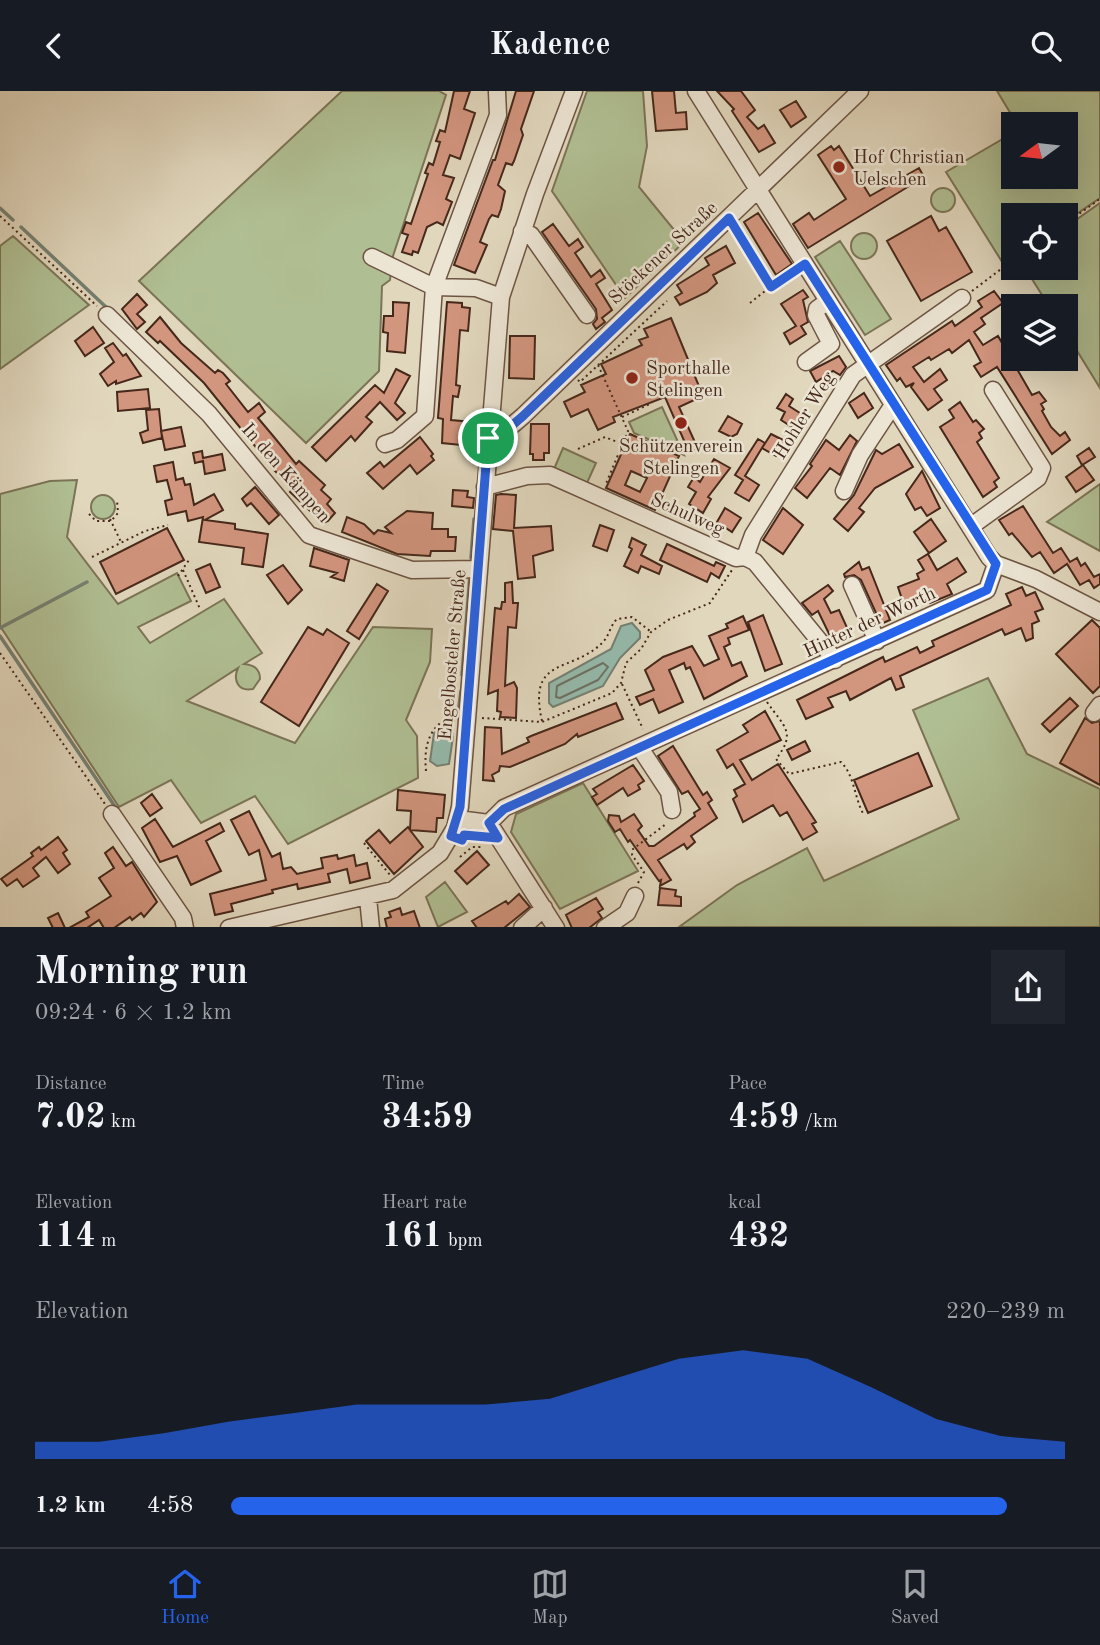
<!DOCTYPE html>
<html lang="en">
<head>
<meta charset="utf-8">
<style>
	:root { --surface:#171b24; --page:#20242c; --text:#f1f3f6; --muted:#9ea1a6; --line:#363941; --accent:#2563eb }
	body { margin:0; font-family:"Old Standard TT",serif; background:var(--page); color:var(--text); height:100vh; display:flex; flex-direction:column; font-size:26px; white-space:nowrap }
	* { box-sizing:border-box; margin:0 }
	p { font-size:23px; color:var(--muted) }
	.icon { flex:none; width:38px; height:38px; fill:none; stroke:currentColor; stroke-width:2; stroke-linecap:round; stroke-linejoin:round }
	.map { position:relative; height:836px; overflow:hidden }
	.side { display:flex; flex-direction:column; background:var(--surface); flex:1 }
	.side>* { flex:none }
	.needle { width:46px; rotate:255deg }
	.buttons { position:absolute; left:1001px; top:21px; display:grid; gap:14px }
	.buttons a { display:grid; place-items:center; width:77px; height:77px; border-radius:0px; background:var(--surface); box-shadow:0 7px 28px #0002; font-size:35px }
	.pin { position:absolute; display:grid; place-items:center; width:60px; height:60px; color:#fff; margin:-30px; border:4px solid #fff; border-radius:50%; box-shadow:0 2px 7px #0007 }
	.round { display:grid; place-items:center; flex:none; width:74px; height:74px; border-radius:0px; background:var(--page) }
	.head { display:flex; align-items:center; justify-content:space-between; height:119px; padding:0 35px }
	h1 { font-size:38px; font-weight:800; line-height:52px }
	.figures { display:grid; grid-template-columns:repeat(3,1fr); gap:10px; height:119px; padding:7px 35px }
	.figures div { display:grid; align-content:center }
	.figures b { font-size:35px; font-weight:800 }
	.figures small { font-size:19px; font-weight:400 }
	.figures p { font-size:19px }
	.chart { height:196px; padding:14px 35px }
	.chart p { display:flex; justify-content:space-between }
	.chart svg { width:100%; height:126px; margin-top:7px; fill:var(--accent); opacity:.7 }
	ul { padding:0 35px; list-style:none; font-size:23px }
	li { display:grid; grid-template-columns:112px 84px 1fr; align-items:center; height:52px }
	li i { height:18px; border-radius:9px; background:var(--accent) }
	header { display:flex; justify-content:space-between; align-items:center; height:91px; padding:0 35px; background:var(--surface); font-size:32px; font-weight:800 }
	.dock { display:flex; justify-content:space-around; align-items:center; height:98px; border-top:2px solid var(--line); background:var(--surface); font-size:19px; color:var(--muted) }
	.dock a { display:grid; justify-items:center; gap:4px }
	.dock .active { color:var(--accent) }
	.map>svg:first-child { display:block }
	.green { fill:#b0bf93; stroke:#7b7456; stroke-width:2 }
	.water { fill:#95baac; stroke:#758072; stroke-width:2 }
	.lines { fill:none; stroke-linecap:round; stroke-linejoin:round }
	.shore { stroke:#6e7163; stroke-width:2 }
	.stream { stroke:#758072; stroke-width:3.5 }
	.building { fill:#d2957e; stroke:#46281a; stroke-width:2; fill-rule:evenodd }
	.minor-casing { stroke:#6d5443; stroke-width:19 }
	.path { stroke:#46281a; stroke-width:2; stroke-dasharray:2 3.5; stroke-linecap:butt }
	.minor { stroke:#ece5d4; stroke-width:16 }
	.route-casing { stroke:#fff; stroke-width:14 }
	.route { stroke:#2563eb; stroke-width:9 }
	.poi-dot { fill:#8f2418; stroke:#ece5d4; stroke-width:2.5 }
	.labels { text-anchor:middle; stroke-width:5; stroke-linejoin:round; paint-order:stroke }
	.poi-label { font-size:19px; fill:#46281a; stroke:#ece5d4; text-anchor:start }
	.street-label { font-size:19px; fill:#46281a; stroke:#ece5d4 }
</style>
</head>
<body>
<header><svg class="icon" aria-label="back" viewBox="0 0 24 24"><path d="M15 5l-7 7 7 7"/></svg>Kadence<svg class="icon" aria-label="search" viewBox="0 0 24 24"><circle cx="10" cy="10" r="6"/><path d="M15 15l6 6"/></svg></header>
<div class="map">
<svg width="1100" height="837" viewBox="0 0 1100 837">
	<rect width="100%" height="100%" fill="#e1d7bd"/>
	<filter id="stains"><feTurbulence type="fractalNoise" baseFrequency=".00286" numOctaves="4"/><feColorMatrix values="0 0 0 0 .2 0 0 0 0 .09 0 0 0 0 .02 0 0 0 .5 -.17"/></filter>
	<radialGradient id="worn" r=".72"><stop offset=".6" stop-color="#630" stop-opacity="0"/><stop offset="1" stop-color="#630" stop-opacity=".3"/></radialGradient>
	<path class="green" d="M342,0H439L446,4L393,165L390,189L382,195L379,280L306,352L139,190Z
		M587,0H643L647,55L639,96L684,151L625,207L552,100Z
		M997,0H1100V107L1066,130V124H1013V167L1004,174L946,81L1013,42V86H1066V33H1017Z
		M931 109a12 12 0 1 1 24 0a12 12 0 1 1-24 0Z
		M1100,112V297L1066,242V215H1049L1025,177H1066V136Z
		M851 155a13 13 0 1 1 26 0a13 13 0 1 1-26 0Z
		M13,145L89,214L0,278V155Z
		M840,150L891,228L865,244L815,166Z
		M662,316L684,364L634,342L629,331Z
		M563,357L596,372L587,392L554,378Z
		M77,389L67,446L118,513L177,482L191,510L138,536L150,552L224,508L262,562L244,573C253,574 260,577 260,588L253,598C237,601 233,588 238,577L187,610L295,652L373,536L432,538L430,571L406,629L417,645L418,687L288,753L255,705L201,732L171,689L119,716L0,535V403L50,390Z
		M1100,393V460L1047,431Z
		M91 416a12 12 0 1 1 24 0a12 12 0 1 1-24 0Z
		M988,587L1027,663L1100,698V836H679L737,794L807,757L824,790L959,728L913,619Z
		M583,692L638,780L560,818L511,741L516,723Z
		M445,791L467,821L438,836L426,806Z"/>
	<path class="water" d="M632,532L640,541V547L620,567L603,595L553,616L549,612V592L611,558L621,535Z
		M444,636L452,637L453,646L449,673L437,675L430,670L434,642Z"/>
	<g class="lines">
		<path class="shore" d="M603,572L608,576L598,589L560,607L556,606L557,595Z"/>
		<path class="stream" d="M0,117L13,129
			M21,136L107,217
			M471,467L474,428
			M0,537L87,491
			M0,545L116,717
			M462,584L470,484
			M458,623L461,600"/>
	</g>
	<path class="building" d="M454,0H470L464,18L475,22L460,68L450,64L443,84L454,87L446,108L452,111L443,134L437,131L427,136L418,162L413,160L412,164L402,161L408,144L402,142L406,131L411,133L428,83L425,82L429,72L433,74L440,51L436,50L440,39L445,41Z
		M516,0H534L521,38L523,44L514,70L512,74L506,72L498,94L505,100L501,118L498,126L492,124L489,128L480,151L487,154L475,182L454,174L493,69H495Z
		M652,0H674L676,22L686,21L687,38L656,40Z
		M717,0H741L755,19L747,26L758,38L764,34L775,52L759,61L732,20L734,18Z
		M796,10L806,26L791,36L780,19Z
		M831,55L834,59L839,55L870,105L919,77L924,86L808,157L793,133L809,122L814,129L846,108L818,64Z
		M758,122L792,173L776,184L744,131Z
		M931,125L939,140L946,136L972,181L921,210L887,150Z
		M553,133L569,155L578,148L583,156L575,162L591,186L600,179L605,187L596,193L612,219L602,227L605,231L596,238L593,233L597,228L596,218L542,141Z
		M726,155L735,172L713,184L717,192L707,201L680,214L675,206L682,202L677,194L709,174L705,167Z
		M803,199L808,206L803,209L808,231L801,235L806,243L790,253L784,242L796,235L781,213Z
		M994,200L1003,212L981,227L985,233L974,241L983,254L998,245L1032,304L1039,301L1046,310L1041,313L1044,318L1042,320L1051,336L1060,345L1065,341L1070,349L1052,363L997,276L981,286L974,275L981,271L969,249L952,262L949,258L931,269L929,266L913,276L924,291L940,278L947,289L934,298L942,309L928,319L911,296L914,292L906,296L900,287L897,290L886,274L952,230L955,235L982,216L978,210Z
		M137,203L147,214L137,223L145,231L137,238L122,218Z
		M393,211L409,212L405,262L387,260L388,242L383,241L384,225H393Z
		M447,211L462,212V216L470,217L468,240L460,239L456,294L460,295L458,306L453,305L451,329L472,331L471,340H477L476,348L462,347L461,354L442,352L443,328L438,327Z
		M160,226L181,252L215,282L218,279L223,282L230,290L226,293L248,321L259,312L265,321L258,327L274,346L296,373L299,370L325,394L321,399L331,408L327,413L335,422L328,430L323,432L290,401L293,397L275,380L204,292L160,250L158,252L146,241Z
		M671,227L703,305L679,316L698,358L689,361L665,306L613,326L615,331L598,339L588,318L571,326L564,311L585,301L581,294L606,283L601,273L642,254L639,249L648,246L644,238Z
		M93,236L104,252L85,265L75,250Z
		M510,245H535L534,288L509,287Z
		M113,252L123,265L126,263L141,285L116,293V290L108,295L100,283L114,271L105,257Z
		M839,265L846,276L840,284L833,280L816,291L810,280Z
		M396,278L410,285L395,312L405,322L397,329L380,311L366,326L372,331L355,350L351,345L326,370L312,356L375,294L384,302Z
		M148,298L150,317L118,320L117,301Z
		M864,302L873,317L858,327L849,312Z
		M786,303L793,308L789,315L803,324L795,338L781,329L785,321L777,317Z
		M960,311L973,331L976,329L984,338L979,342L982,347L977,351L999,387L994,391L997,396L983,406L940,336L954,327L949,319Z
		M159,318L162,347L143,352L140,342L148,339L146,319Z
		M728,325L742,333L737,343L731,346L719,340Z
		M531,333H549V362H544V369H533V363H530Z
		M181,336L185,355L165,359L161,340Z
		M630,343L679,365L655,419L606,397ZM631,380L647,387L640,401L625,394Z
		M771,343L785,350L776,365L762,357Z
		M850,344L857,350L840,384L830,377L807,407L795,397L812,375L810,373L826,349L839,359Z
		M420,346L433,363L431,365L434,369L417,383L410,374L383,398L367,382L380,371L384,376Z
		M758,348L765,352L745,385L759,394L749,410L735,402L743,389L735,384Z
		M899,353L913,376L875,397L859,417L864,421L848,440L834,428L854,404L876,359L882,363Z
		M1089,357L1095,366L1082,374L1077,365Z
		M202,360L203,367L222,363L225,379L205,383L203,370L195,372L193,362Z
		M714,368L730,377L708,406L711,408L703,422L689,413L696,401L688,396L694,386L700,391Z
		M173,371L176,389L183,387L185,394L190,393L194,414L214,403L223,419L205,429L235,433V438L268,443L263,476L242,473L244,457L199,451L203,426L188,430L186,420L168,424L165,410L172,408L167,389L157,391L154,375Z
		M1083,374L1094,389L1076,401L1066,386Z
		M922,380L940,417L927,425L921,416L915,419L906,403Z
		M255,396L279,424L269,433L251,412L247,415L242,408Z
		M453,399L468,400L467,406L474,407L473,417L452,415Z
		M501,403L516,404L514,437L551,435L553,459L533,465L535,486L518,488L513,440L493,438L496,404Z
		M1023,415L1053,462L1061,457L1070,471L1077,467L1081,475L1085,472L1094,486L1100,483V493L1094,497L1089,489L1080,494L1067,473L1054,482L1040,461L1032,466L1012,442L1009,444L999,429Z
		M725,417L741,427L732,441L717,431Z
		M783,417L803,434L783,463L763,449Z
		M407,420L433,422L432,438H448V446H456L455,460H431L430,465L397,463L342,441L347,426L364,433L374,443L378,439L391,442L385,436Z
		M931,428L946,450L929,462L914,441Z
		M600,434L614,439L607,460L593,455Z
		M167,437L184,469L116,503L100,471Z
		M632,447L646,454L641,464L662,475L659,483L641,475L638,482L624,475L632,458L629,456Z
		M667,453L714,475L716,471L725,475L719,487L711,482L707,491L660,469Z
		M314,457L349,469L344,490L331,486L337,482L310,475Z
		M928,463L937,479L957,467L966,481L947,493L952,503L930,512L928,506L904,514L898,496L919,488L917,483L924,479L918,469Z
		M859,471L862,479L869,476L890,529L881,533L861,489L854,484L845,486L844,483Z
		M210,473L220,496L206,502L196,479Z
		M283,474L302,499L288,513L267,484Z
		M512,491L513,512H518L516,537L508,536L505,595L514,591L517,597L516,627L500,626L501,621L497,620L498,599L488,603L495,517L501,518L502,511H505V492Z
		M377,493L388,500L359,548L347,540Z
		M828,494L833,500L824,508L831,522L839,519L849,541L832,549L818,520L812,524L802,512Z
		M1022,496L1026,505L1035,501L1043,518L1035,521L1039,530L1032,533L1033,547L1026,550L1021,537L1005,544L1002,538L900,585L904,596L896,599L891,587L850,609L846,600L828,607L833,616L806,628L797,609L883,566L885,571L917,556L920,562L934,555L932,550L1011,514L1006,503Z
		M763,524L782,573L765,580L748,531Z
		M743,525L749,539L728,547L730,553L724,556L732,575L741,571L747,585L704,608L690,576L686,578L684,572L669,579L683,611L659,622L653,608L640,614L636,606L654,599L645,579L663,566L692,555L704,575L719,568L709,545L728,537L726,533Z
		M1092,529L1100,537V595L1093,602L1056,563Z
		M308,536L323,544L327,538L349,552L299,635L261,611Z
		M1070,607L1078,615L1050,641L1042,633Z
		M616,612L623,628L578,646L577,643L565,653L510,676L500,675L499,680L492,684L494,690L483,689L485,636L501,637L502,663L529,651L527,647L531,645Z
		M765,620L781,649L740,669L752,689L778,673L816,731L812,733L817,741L803,749L787,721L780,725L773,714L743,731L733,708L737,705L734,699L745,693L733,673L727,677L717,659L748,641L743,634Z
		M1085,627L1092,632L1100,630V694L1060,672Z
		M805,650L810,660L792,669L787,659Z
		M673,655L703,704L707,701L712,709L708,712L717,727L691,745L695,751L687,758L684,753L658,769L671,789L660,795L661,789L659,790L630,749L628,751L620,738L615,741L608,730L609,724L619,725L621,731L634,723L642,735L638,739L649,755H654L695,725L694,722L700,718L688,700L682,703L658,665Z
		M918,662L932,695L868,722L854,689Z
		M633,674L644,690L638,694L640,698L628,705L623,697L597,714L592,706L597,703L593,698Z
		M398,699L445,704L443,727H437L436,741L410,739L423,756L394,783L366,750L379,739L390,752L408,736L410,739L411,720L397,719Z
		M152,703L162,717L150,725L141,712Z
		M249,720L272,766L280,762L283,778L291,776L297,783L323,777L321,767L337,764L338,768L354,764L356,775L367,772L370,787L350,792L347,778L328,783L330,791L298,798L297,793L272,799L273,802L231,813L233,820L215,824L210,803L266,789L259,759L249,764L231,729Z
		M155,728L173,756L220,732L224,740L206,750L221,780L191,794L177,765L160,771L142,737Z
		M58,746L67,759L63,762L70,773L58,782L46,766L33,777L39,785L23,796L17,788L7,795L1,788L33,765L31,762L39,756L41,759Z
		M113,756L126,775L132,771L157,811L144,826L141,822L132,829L130,826L114,837H104L99,829L87,837H69L89,826L86,821L111,805L99,787L114,777L105,762Z
		M477,760L489,774L467,793L455,780Z
		M660,797L676,799L675,805L681,806V815L658,814Z
		M519,803L530,816L504,837H477L472,830L506,810L508,813Z
		M596,807L603,818L598,821L602,827L589,837H572L566,824Z
		M400,817L402,824L414,820L420,837H387L385,828L391,826L389,821Z
		M58,822L65,837H53L48,827Z"/>
	<g class="lines">
		<defs>
			<path id="minor" d="M696,0L989,466L996,473L1036,488L1100,521
				M522,140L531,144L587,224
				M372,166L434,196L476,197L501,206
				M107,224L209,323L309,444L412,479L479,478
				M806,271L831,253L816,224L817,218L828,210
				M488,347L509,337L523,325L860,0
				M385,353L397,349L425,325L434,196L498,24L497,1
				M485,396L527,385L550,384L736,467L745,466L755,471L835,569
				M844,400L860,364L893,314
				M970,436L1038,387L1042,377L993,299
				M745,466L753,444L853,284L962,207
				M852,494L877,550
				M1094,622L1100,614
				M640,657L669,701L672,719
				M112,723L183,827L185,837
				M458,728L489,732L504,717L987,499L996,473
				M489,732L556,837
				M368,807L371,837
				M229,837L393,799L440,762L455,737L460,716L501,206L535,103L574,0
				M522,837L544,817
				M605,837L627,822L635,805"/>
		</defs>
		<use href="#minor" class="minor-casing"/>
		<path class="path" d="M0,125L97,215
			M1066,132L1100,108
			M737,139L770,196L793,181
			M972,200L1013,169
			M750,212L770,196
			M598,274L628,340L605,395
			M578,289L580,291L667,210
			M622,326L652,312
			M578,358L605,346L622,353
			M89,423L96,430H111L118,422L117,409
			M110,428L121,451
			M92,466L145,440L168,434
			M183,479L200,518
			M178,485L189,469
			M0,562L105,713
			M622,593L643,638
			M767,611C784,636 797,641 776,668L789,683L841,671C855,685 854,707 864,724
			M482,627L542,631L612,602L621,592L626,572L641,558L651,541L668,529L710,512L732,479
			M542,630C527,564 572,583 603,551C609,545 610,535 617,528L632,526L650,540
			M426,680C424,659 427,641 444,629L455,630
			M466,744L481,746
			M364,752L390,784
			M460,766L472,756H483
			M638,792L644,781L632,764L633,758L666,733"/>
		<use href="#minor" class="minor"/>
	</g>
	<g class="lines">
		<defs>
			<path id="route" d="M729,127L771,196L805,173L996,473L987,499L504,718L489,732L498,747L464,744L462,749L451,745L460,716L488,347L509,337L523,325Z"/>
		</defs>
		<use href="#route" class="route-casing"/>
		<use href="#route" class="route"/>
	</g>
	<g class="poi-dot">
		<circle cx="839" cy="76" r="7"/>
		<circle cx="632" cy="287" r="7"/>
		<circle cx="681" cy="332" r="7"/>
	</g>
	<g class="labels">
		<g class="poi-label">
			<text x="853" y="72">Hof Christian<tspan x="853" dy="22">Uelschen</tspan></text>
			<text x="646" y="283">Sporthalle<tspan x="646" dy="22">Stelingen</tspan></text>
			<text x="681" y="361" text-anchor="middle">Schützenverein<tspan x="681" dy="22">Stelingen</tspan></text>
		</g>
		<g class="street-label">
			<text transform="translate(662 161) rotate(-43)" y="7">Stöckener Straße</text>
			<text transform="translate(803 324) rotate(-58)" y="7">Hohler Weg</text>
			<text transform="translate(287 381) rotate(49)" y="7">In den Kämpen</text>
			<text transform="translate(688 422) rotate(24)" y="7">Schulweg</text>
			<text transform="translate(869 530) rotate(-25)" y="7">Hinter der Worth</text>
			<text transform="translate(451 564) rotate(-85)" y="7">Engelbosteler Straße</text>
		</g>
	</g>
	<rect width="100%" height="100%" filter="url(#stains)"/>
	<rect width="100%" height="100%" fill="url(#worn)"/>
</svg>
<div class="buttons">
<a><svg class="needle" viewBox="-14 -14 28 28"><path d="M0-13l5 13h-10z" fill="#e53935"/><path d="M0 13l5-13h-10z" fill="#9ea1a6"/></svg></a>
<a><svg class="icon" aria-label="locate" viewBox="0 0 24 24"><circle cx="12" cy="12" r="6"/><path d="M12 2v4M12 18v4M2 12h4M18 12h4"/></svg></a>
<a><svg class="icon" aria-label="layers" viewBox="0 0 24 24"><path d="M12 4l9 5-9 5-9-5zM3 14l9 5 9-5"/></svg></a>
</div>
<div class="pin" style="left:488px;top:347px;background:#1e9e55"><svg class="icon" aria-label="arrive" viewBox="0 0 24 24"><path d="M6 21V4h12l-3 4 3 4H6"/></svg></div>
</div>
<section class="side">
<div class="head"><div><h1>Morning run</h1><p>09:24 · 6 × 1.2 km</p></div><a class="round"><svg class="icon" aria-label="share" viewBox="0 0 24 24"><path d="M12 15V3M7 8l5-5 5 5M5 13v7h14v-7"/></svg></a></div>
<div class="figures">
<div><p>Distance</p><b>7.02<small> km</small></b></div>
<div><p>Time</p><b>34:59</b></div>
<div><p>Pace</p><b>4:59<small> /km</small></b></div>
</div>
<div class="figures">
<div><p>Elevation</p><b>114<small> m</small></b></div>
<div><p>Heart rate</p><b>161<small> bpm</small></b></div>
<div><p>kcal</p><b>432</b></div>
</div>
<div class="chart"><p><span>Elevation</span>220–239 m</p>
<svg viewBox="0 0 160 44" preserveAspectRatio="none"><path d="M0 44V38L10 38L20 35L30 31L40 28L50 25L60 25L70 25L80 23L90 16L100 9L110 6L120 9L130 19L140 30L150 36L160 38V44z"/></svg>
</div>
<ul>
<li><b>1.2 km</b>4:58<i style="width:93%"></i></li>
</ul>
</section>
<nav class="dock">
<a class="active"><svg class="icon" aria-label="home" viewBox="0 0 24 24"><path d="M3 11l9-7 9 7M6 9v11h12V9"/></svg>Home</a>
<a><svg class="icon" aria-label="map" viewBox="0 0 24 24"><path d="M3 6l6-2 6 2 6-2v14l-6 2-6-2-6 2zM9 4v14M15 6v14"/></svg>Map</a>
<a><svg class="icon" aria-label="saved" viewBox="0 0 24 24"><path d="M7 4h10v16l-5-4-5 4z"/></svg>Saved</a>
</nav>
</body>
</html>
